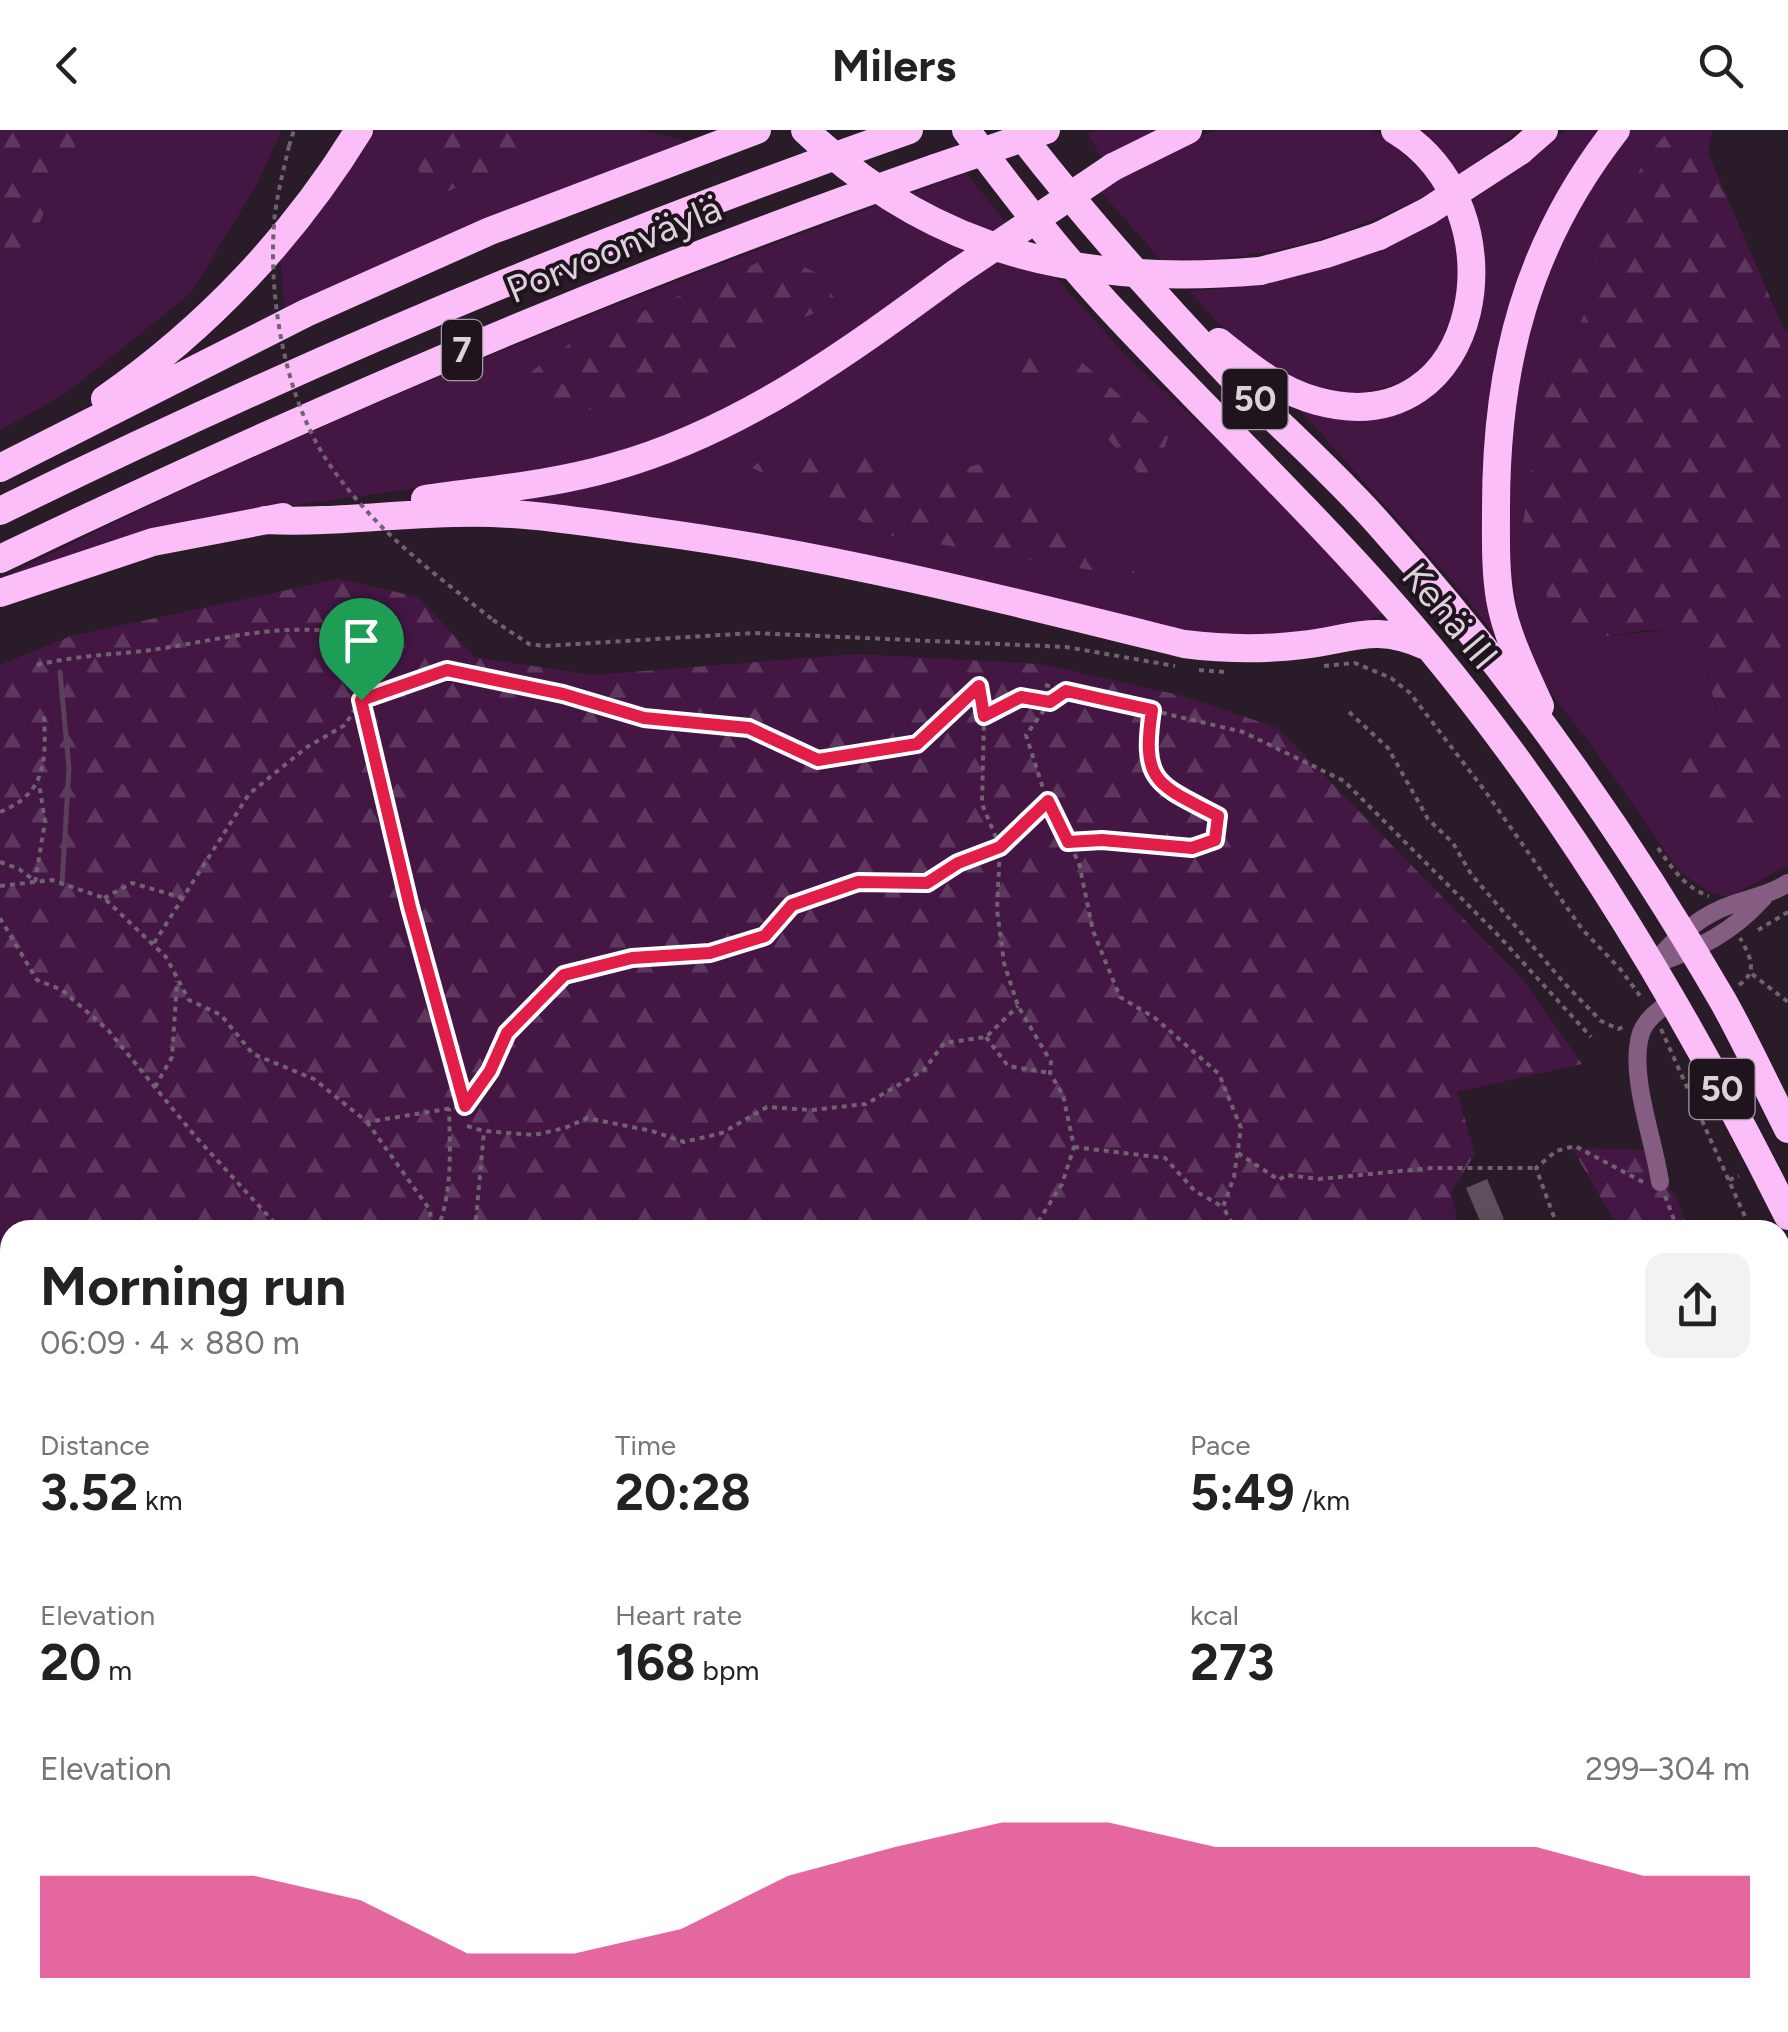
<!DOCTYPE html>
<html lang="en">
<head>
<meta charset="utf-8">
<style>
	:root { --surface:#fff; --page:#f2f2f2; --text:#222; --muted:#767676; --accent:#db2777 }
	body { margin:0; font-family:Figtree,sans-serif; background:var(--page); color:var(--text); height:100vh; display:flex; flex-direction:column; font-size:38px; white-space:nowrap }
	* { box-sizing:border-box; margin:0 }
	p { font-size:32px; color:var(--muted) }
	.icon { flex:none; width:55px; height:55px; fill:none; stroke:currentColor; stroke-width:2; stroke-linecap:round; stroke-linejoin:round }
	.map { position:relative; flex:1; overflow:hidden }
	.drawer { position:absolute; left:0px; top:1090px; width:1790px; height:812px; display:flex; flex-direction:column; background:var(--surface); border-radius:30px 30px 0 0; box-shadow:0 5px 15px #0003 }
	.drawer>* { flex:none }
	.pin { position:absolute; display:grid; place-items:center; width:85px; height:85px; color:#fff; margin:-102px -42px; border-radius:50% 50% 50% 0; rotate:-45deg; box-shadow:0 0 10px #0007 }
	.pin .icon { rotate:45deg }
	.round { display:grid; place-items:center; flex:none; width:105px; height:105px; border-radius:20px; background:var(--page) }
	.summary { display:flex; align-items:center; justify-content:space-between; height:170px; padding:0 40px }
	h1 { font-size:55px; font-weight:700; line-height:75px }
	.metrics { display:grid; grid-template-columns:repeat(3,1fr); gap:15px; height:170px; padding:10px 40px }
	.metrics div { display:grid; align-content:center }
	.metrics b { font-size:50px; font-weight:700 }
	.metrics small { font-size:28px; font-weight:400 }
	.metrics p { font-size:28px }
	.chart { height:280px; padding:20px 40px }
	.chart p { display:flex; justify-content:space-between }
	.chart svg { width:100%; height:180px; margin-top:10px; fill:var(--accent); opacity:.7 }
	header { display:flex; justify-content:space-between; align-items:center; height:130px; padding:0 40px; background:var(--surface); font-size:45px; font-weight:700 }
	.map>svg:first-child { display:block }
	.green { fill:#441644 }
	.forest { fill:url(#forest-firs) }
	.wetland { fill:url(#wetland-marsh) }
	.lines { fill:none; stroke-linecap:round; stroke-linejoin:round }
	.stream { stroke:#593f58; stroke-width:5 }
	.building { fill:#5e4f5d }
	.path { stroke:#6f646e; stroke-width:4; stroke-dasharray:5 5; stroke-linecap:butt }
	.minor { stroke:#855c82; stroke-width:18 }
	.highway { stroke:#fcbef9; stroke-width:28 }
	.path-bridge { stroke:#6f646e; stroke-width:4; stroke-dasharray:5 5; stroke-linecap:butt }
	.highway-bridge { stroke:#fcbef9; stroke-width:28 }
	.route-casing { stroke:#fff; stroke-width:20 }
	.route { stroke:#e11d48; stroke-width:12 }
	.labels { text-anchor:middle; stroke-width:8; stroke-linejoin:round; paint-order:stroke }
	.shield { fill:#1f131e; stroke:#a399a2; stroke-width:2.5 }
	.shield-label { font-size:35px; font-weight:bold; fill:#dbd2da }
	.street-label { font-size:38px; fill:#dbd2da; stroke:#1f131e }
</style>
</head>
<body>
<header><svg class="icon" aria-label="back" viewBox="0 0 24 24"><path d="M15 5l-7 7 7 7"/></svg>Milers<svg class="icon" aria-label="search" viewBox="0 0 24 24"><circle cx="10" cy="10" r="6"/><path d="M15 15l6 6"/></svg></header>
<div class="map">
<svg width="1788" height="1902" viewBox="0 0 1788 1902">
	<defs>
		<pattern id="forest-firs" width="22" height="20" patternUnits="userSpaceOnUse" patternTransform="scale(2.5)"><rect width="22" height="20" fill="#441644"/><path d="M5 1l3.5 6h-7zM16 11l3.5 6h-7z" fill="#5e375e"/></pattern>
		<pattern id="wetland-marsh" width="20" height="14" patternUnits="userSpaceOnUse" patternTransform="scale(2.5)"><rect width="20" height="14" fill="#441644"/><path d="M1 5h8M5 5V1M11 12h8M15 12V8" fill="none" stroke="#5e375e"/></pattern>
	</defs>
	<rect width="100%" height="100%" fill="#291c28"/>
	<path class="green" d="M83,0H282L256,56L191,163L65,264L0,300V177Z
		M369,0H642L682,10L683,13L428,114L284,178L280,122Z
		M1095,0H1157L1103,30L1087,3Z
		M1219,0H1371L1386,7L1439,58C1345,109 1270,129 1163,132L1099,60L1187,11Z
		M1416,0H1519L1457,47L1441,22Z
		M1565,0H1604L1512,190L1508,522L1461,461L1292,271L1404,278L1484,138L1481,109L1470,73Z
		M1625,0H1669L1649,24L1592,120L1595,161L1576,202L1550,242L1540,289L1538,319L1610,506L1710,495L1703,525L1719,593L1663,629L1777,697L1788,676V735L1729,767L1707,761L1678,740C1649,698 1621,656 1591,615C1575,593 1555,571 1542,548C1483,443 1510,226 1556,118C1573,77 1603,38 1625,0Z
		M966,43L1008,95L762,265L675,306L563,338L245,382L6,446C316,289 639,161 966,43Z
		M1451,84C1464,128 1463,162 1445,204C1438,220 1430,238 1414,247C1406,252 1394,254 1385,257C1371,262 1355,266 1339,264C1276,253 1230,206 1189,161C1281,157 1370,129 1451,84Z
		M995,132L1056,148L1130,230L1286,373L1386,482C1330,514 1259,508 1197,505L501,371L646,336Z
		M0,1177L10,1201V1404L0,1405Z"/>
	<path class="forest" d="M0,0H83L0,177Z
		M439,0H538L551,19L426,70L418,37Z
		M1669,0H1712L1708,23L1784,200L1788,202V676L1777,697L1733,710L1663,630L1719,592L1703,525L1710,497L1700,501L1644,500L1610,506L1568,504L1529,433L1522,400L1540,289L1550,242L1576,202L1595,161L1592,120L1649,24Z
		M778,124L818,144L835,169L829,177L753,209L683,270L578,281L539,279L523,248L573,211Z
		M1013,216L1078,229L1168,307L1152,358L1099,299L1118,280L1079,255L1038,244L998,251Z
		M854,324L913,347L1002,330L1143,449L892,406L752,338L765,326Z
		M339,449L418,467L474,527L593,545L858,524L1040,534L1183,566L1278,598L1523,850L1582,934L1457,962L1475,1024L1451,1062L1460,1100H10V1201L8,1185L0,1177V535L71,506Z
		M1572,1018L1644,1020L1677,1069L1688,1100H1612L1616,1094Z
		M0,1714L10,1724V1889L0,1888Z
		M17,1893H150L157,1902H23L22,1895Z
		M389,1893V1892L622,1893L613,1902H390Z
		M983,1893H1319L1317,1902H988Z"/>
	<path class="wetland" d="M0,1177L8,1185L10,1201V1348L0,1334Z"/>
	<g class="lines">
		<path class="stream" d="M60,542L69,638L62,754
			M1055,1892L1062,1902
			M1627,1892L1638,1902"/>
	</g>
	<path class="building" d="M1487,1049L1504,1089L1483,1098L1466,1058Z"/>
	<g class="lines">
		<path class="path" d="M289,16L294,0
			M493,490L529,514L544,516L753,503L1066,517L1175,536
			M37,535C73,526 107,525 144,521C198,514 260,497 314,500C328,500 337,507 348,515L410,777L465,976
			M1324,536L1355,533L1391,548L1410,563L1485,661L1582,799L1621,840L1643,870
			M1199,540L1224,542
			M1045,555L1243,602L1344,651L1497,804L1591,907
			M979,556L984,586L982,674L1000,717L997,780L1004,833L1018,876L1051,932L1050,943L1063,965L1074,1017L1062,1054L1033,1100
			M1050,572L1026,605L1047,671L1079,733L1093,801L1120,867L1155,888L1219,944L1241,998L1234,1047L1223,1077L1236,1100
			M1349,582L1388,618L1428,689L1453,713L1471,744L1565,854L1601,891L1618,899L1626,896
			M984,586L1021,567L1050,572L1066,561
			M0,682C47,663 46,630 44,586
			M1068,712L1102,711L1192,718L1215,709L1217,686C1157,654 1141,653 1152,580
			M1658,718C1672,738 1685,758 1709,766
			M0,732L19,739L35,751
			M35,752L45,692L39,653
			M0,756L52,750L104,768L166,827L189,870L221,885L253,924L314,949L367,992L465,976L490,941L507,903L564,845L632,828L710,823L765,806L793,775L858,752L927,753L958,733L1000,717L1047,671
			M104,768L132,753L183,768
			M0,788L37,850L62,860L108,900L195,1006L281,1100
			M1758,800L1788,782
			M154,813L249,664L307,617L345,595L362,568L447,541L563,564L644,588L749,598L818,630L917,614L979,556
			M1752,844L1788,872
			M1739,855C1759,841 1750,826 1740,808
			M1661,899L1751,1100
			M986,907L1008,936L1050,943
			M155,957L172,927L177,851
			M367,992L430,1080L432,1100
			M467,996L484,1001L534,1005L565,998L587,988L652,1001L684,1012L722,1003L767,977L812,980L866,974L924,940L944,913L986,907L1018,876
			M1074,1017L1165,1028L1195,1061L1223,1077
			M1238,1023L1279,1050L1286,1045L1319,1049L1432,1038H1536
			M1729,1050L1739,1046
			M1665,1066L1678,1100
			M1554,1087L1536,1038L1556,1021L1575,1016L1643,1052
			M437,1100C453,1062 450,1019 449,978
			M475,1100L484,1001
			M1780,1163L1788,1181
			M0,1318L10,1373
			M1780,1360L1788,1354
			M0,1439L10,1437
			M0,1468L10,1461
			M1027,1892L1032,1902
			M507,1902V1892
			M627,1902L640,1892
			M1222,1902L1228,1892"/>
		<path class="minor" d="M1653,834C1676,807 1701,784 1736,773C1755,767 1770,764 1788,753
			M1654,834C1699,819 1732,803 1764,767
			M1660,1052C1654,1009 1628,944 1641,903C1647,887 1662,878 1674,869
			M0,1570L10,1579
			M298,1892L305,1902"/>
		<path class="highway" d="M966,0C1014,64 1064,129 1119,187C1223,298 1333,401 1430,518C1574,692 1687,884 1788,1086
			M1017,0C1083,86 1155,166 1230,245C1279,295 1332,341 1379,394C1510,540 1625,702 1723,871C1746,912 1766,956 1788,999
			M1520,21L1544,0
			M1113,37L1188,0
			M1260,141L1326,124L1379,106
			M1219,212C1250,237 1279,261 1317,271C1484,317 1524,77 1395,0
			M105,269C207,198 294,106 359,0
			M0,338L306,183L490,101L757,0
			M425,369C487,360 551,355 613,337C742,301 850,221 956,143
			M0,381C295,236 599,108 909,0
			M265,390C341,394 416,380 492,383C545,385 598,394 650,401C831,425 1007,470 1184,514C1224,519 1262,520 1302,515C1353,509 1375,493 1426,516
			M0,429C305,283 616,149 935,38
			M0,463L153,412L283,387
			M1540,576C1525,543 1506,505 1500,469C1495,439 1496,408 1496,378C1496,234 1527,114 1616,0"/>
		<path class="path-bridge" d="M289,16C284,38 278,61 275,83C267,160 283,260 324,326C339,350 358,372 377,392C412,428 454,459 493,490"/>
		<path class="highway-bridge" d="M805,0C936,125 1084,156 1260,141
			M935,38L1046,0
			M1379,106L1428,81L1520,21
			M956,143L1113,37"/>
	</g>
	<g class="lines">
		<defs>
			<path id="route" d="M447,540L563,564L644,588L749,598L818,630L917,614L979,556L984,586L1021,567L1050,572L1066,561L1152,580C1141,653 1157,654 1218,686L1215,710L1192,718L1102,710L1068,712L1048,671L1000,717L958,733L927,753L858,752L792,775L765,806L710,823L632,828L564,845L507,903L490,941L465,976L410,777L361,570Z"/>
		</defs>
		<use href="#route" class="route-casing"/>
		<use href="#route" class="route"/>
	</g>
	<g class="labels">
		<g class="shield">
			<rect x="442" y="190" width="40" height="60" rx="8"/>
			<rect x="1222.5" y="239" width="65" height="60" rx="8"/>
			<rect x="1689.5" y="929" width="65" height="60" rx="8"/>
		</g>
		<g class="shield-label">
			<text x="462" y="232">7</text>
			<text x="1255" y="281">50</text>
			<text x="1722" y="971">50</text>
		</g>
		<g class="street-label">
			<text transform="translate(614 119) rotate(-22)" y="13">Porvoonväylä</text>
			<text transform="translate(1450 486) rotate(50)" y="13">Kehä III</text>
		</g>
	</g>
</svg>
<div class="pin" style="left:361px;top:570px;background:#1e9e55"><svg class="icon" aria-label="arrive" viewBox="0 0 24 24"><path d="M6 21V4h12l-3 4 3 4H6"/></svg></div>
<section class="drawer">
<div class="summary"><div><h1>Morning run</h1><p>06:09 · 4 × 880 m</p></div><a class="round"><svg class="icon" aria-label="share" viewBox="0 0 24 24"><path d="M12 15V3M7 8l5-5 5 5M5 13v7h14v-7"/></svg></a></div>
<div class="metrics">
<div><p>Distance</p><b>3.52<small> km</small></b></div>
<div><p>Time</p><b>20:28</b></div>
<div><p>Pace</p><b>5:49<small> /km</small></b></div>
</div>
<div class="metrics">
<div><p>Elevation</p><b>20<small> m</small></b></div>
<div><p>Heart rate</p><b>168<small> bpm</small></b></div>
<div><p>kcal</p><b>273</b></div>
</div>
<div class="chart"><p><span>Elevation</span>299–304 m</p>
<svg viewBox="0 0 160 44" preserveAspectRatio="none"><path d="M0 44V19L10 19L20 19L30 25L40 38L50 38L60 32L70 19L80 12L90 6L100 6L110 12L120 12L130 12L140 12L150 19L160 19V44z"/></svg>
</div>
</section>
</div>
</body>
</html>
